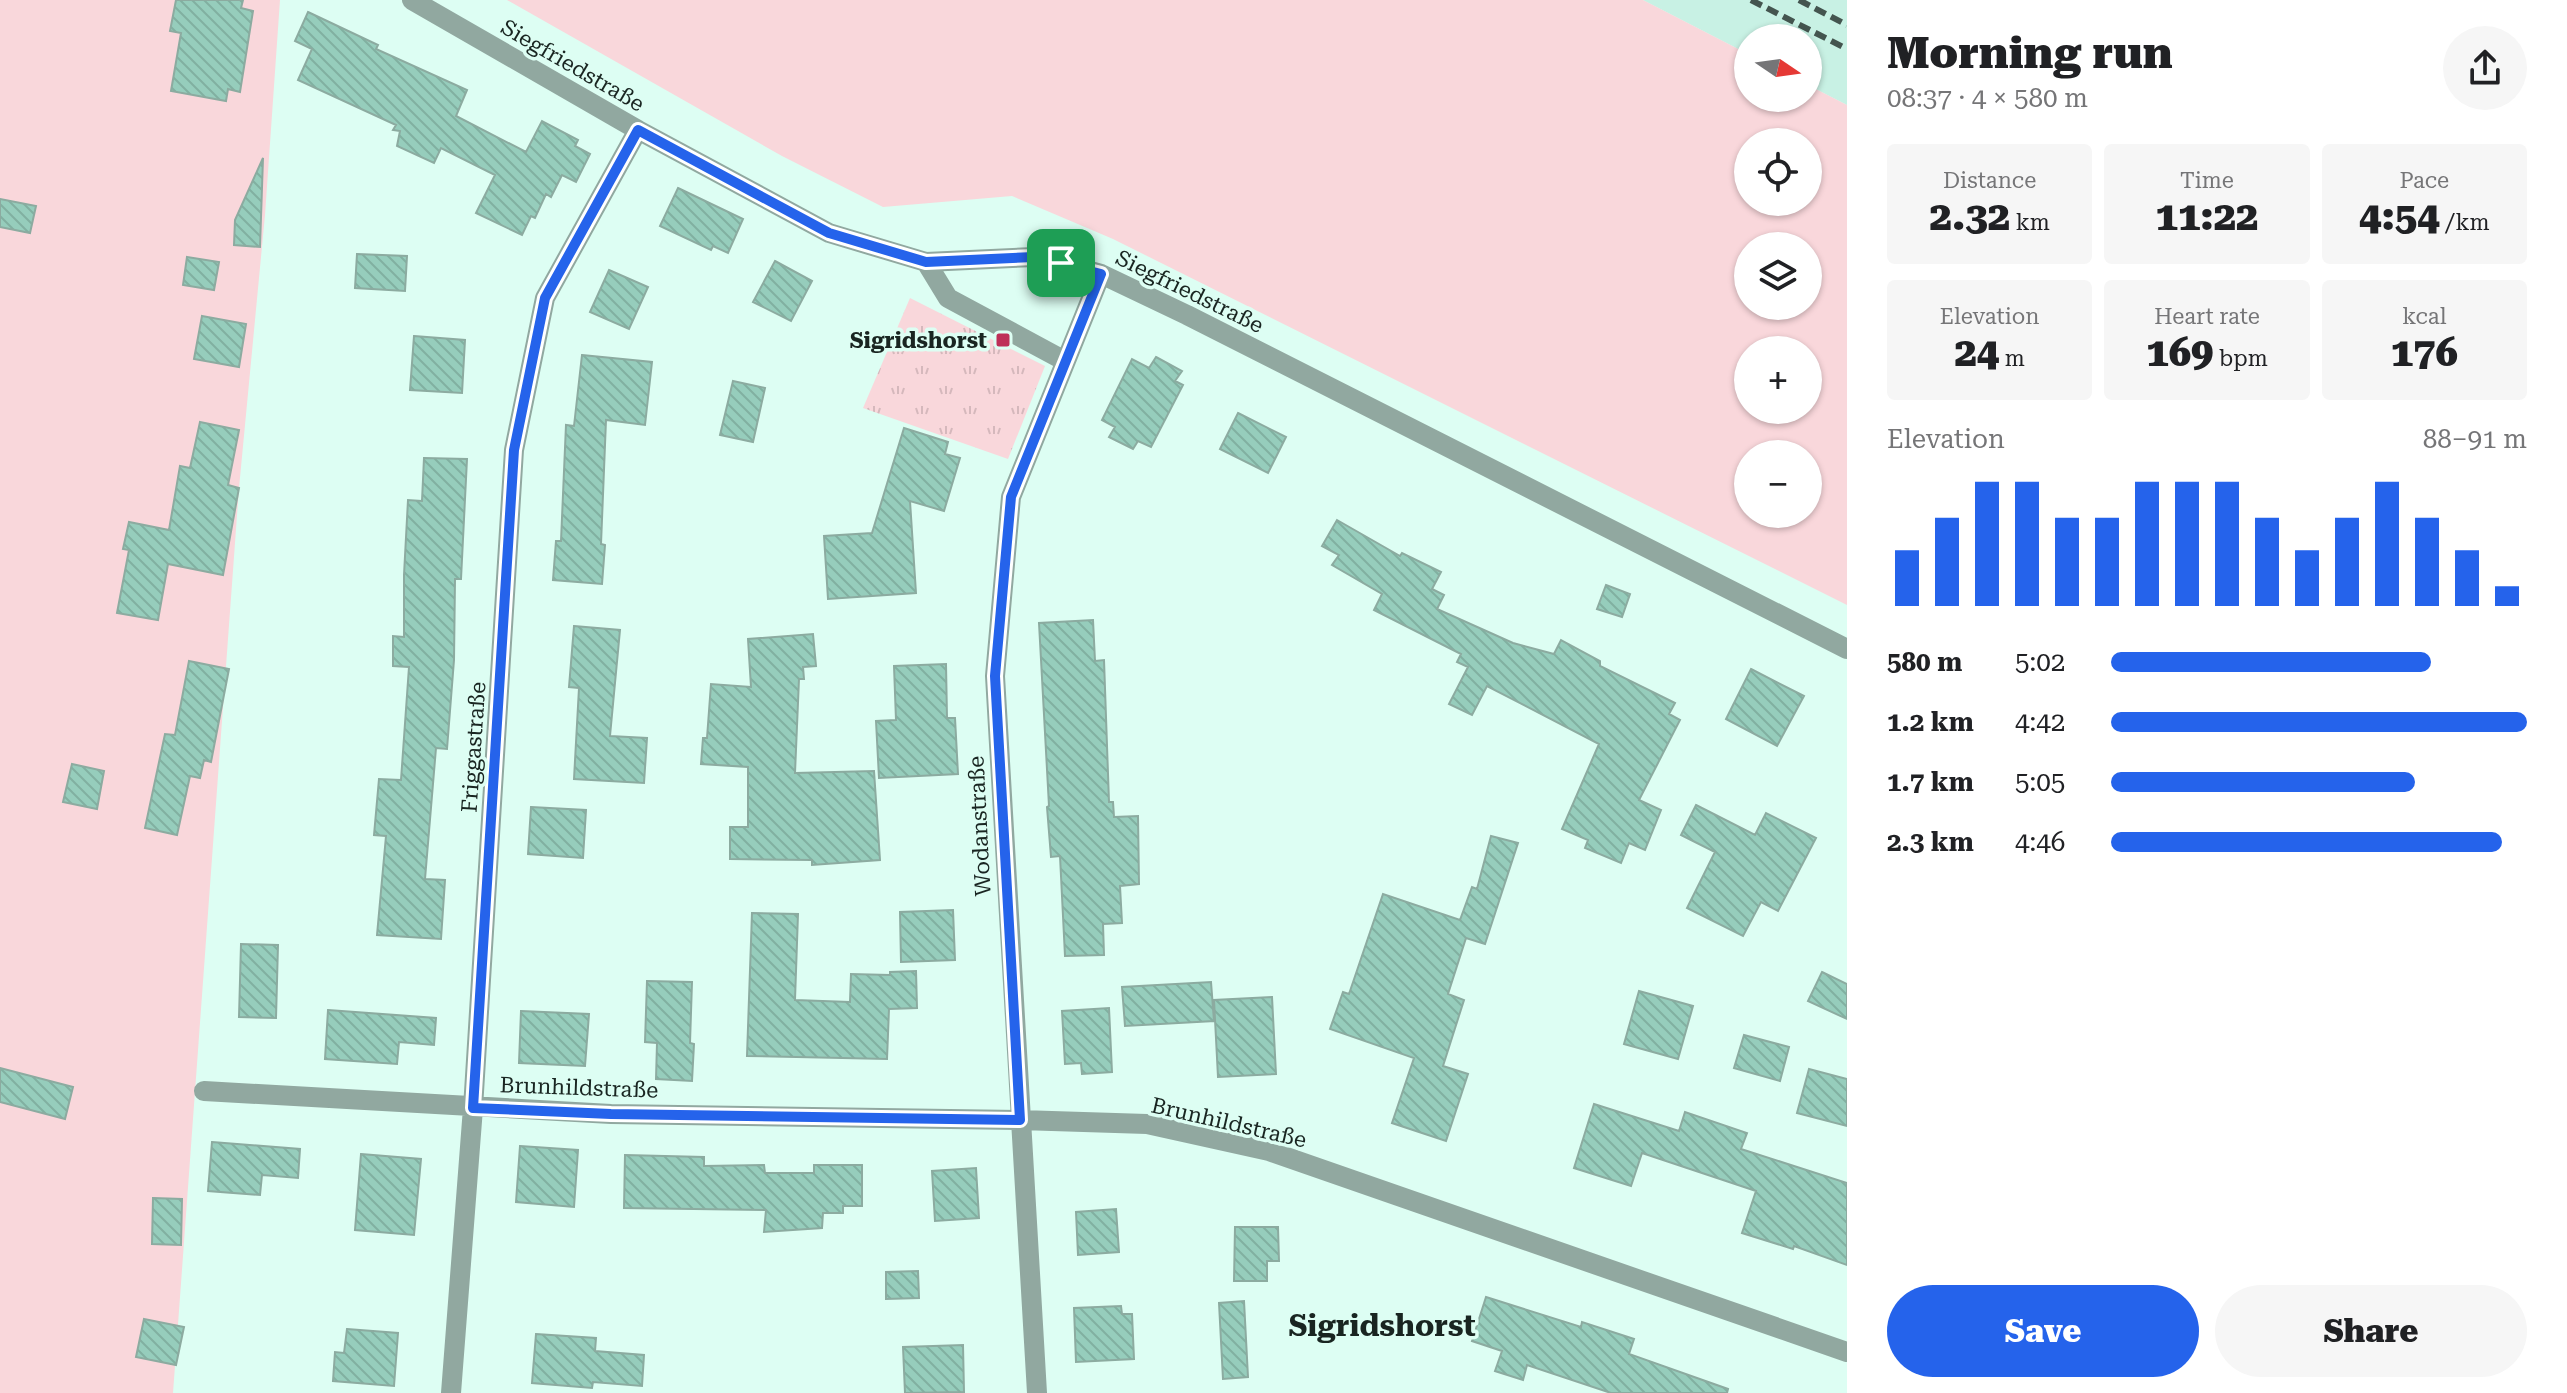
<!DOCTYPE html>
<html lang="en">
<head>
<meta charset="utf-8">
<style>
	:root { --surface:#fff; --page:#f6f6f6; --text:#202124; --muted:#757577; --accent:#2563eb }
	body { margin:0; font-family:"Roboto Serif",serif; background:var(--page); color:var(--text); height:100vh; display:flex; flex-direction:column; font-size:30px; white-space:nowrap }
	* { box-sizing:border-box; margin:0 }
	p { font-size:26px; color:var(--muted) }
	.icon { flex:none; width:44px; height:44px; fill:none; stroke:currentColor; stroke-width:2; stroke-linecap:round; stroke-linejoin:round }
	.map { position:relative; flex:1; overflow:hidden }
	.sheet { display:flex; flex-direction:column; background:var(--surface); width:720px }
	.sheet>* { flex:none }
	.needle { width:52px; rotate:103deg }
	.buttons { position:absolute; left:1734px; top:24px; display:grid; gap:16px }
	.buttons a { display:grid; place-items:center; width:88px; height:88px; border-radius:50%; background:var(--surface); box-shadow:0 2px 6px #0004; font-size:40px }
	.pin { position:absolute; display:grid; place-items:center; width:68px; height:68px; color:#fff; margin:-34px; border-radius:16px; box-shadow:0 4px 12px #0006 }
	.round { display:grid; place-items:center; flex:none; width:84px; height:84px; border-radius:42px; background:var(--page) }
	.summary { display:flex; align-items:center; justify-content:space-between; height:136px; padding:0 40px }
	h1 { font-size:44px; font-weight:800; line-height:60px }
	.stats { display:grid; grid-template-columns:repeat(3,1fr); gap:12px; height:136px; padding:8px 40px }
	.stats div { display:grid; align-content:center; border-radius:8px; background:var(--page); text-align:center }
	.stats b { font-size:40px; font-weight:800 }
	.stats small { font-size:22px; font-weight:400 }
	.stats p { font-size:22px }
	.chart { height:224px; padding:16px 40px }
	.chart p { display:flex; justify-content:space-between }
	.chart svg { width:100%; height:144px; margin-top:8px; stroke:var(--accent); stroke-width:6 }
	.primary-button { display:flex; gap:16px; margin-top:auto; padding:16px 40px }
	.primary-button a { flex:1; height:92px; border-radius:48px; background:var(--accent); color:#fff; font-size:32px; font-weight:800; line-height:92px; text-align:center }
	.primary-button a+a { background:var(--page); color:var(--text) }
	ul { padding:0 40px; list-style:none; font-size:26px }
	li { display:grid; grid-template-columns:128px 96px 1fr; align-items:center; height:60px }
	li i { height:20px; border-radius:10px; background:var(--accent) }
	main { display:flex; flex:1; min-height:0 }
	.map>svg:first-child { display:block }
	.built { fill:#c8f1e4 }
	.green { fill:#f9d7db; fill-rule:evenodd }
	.park { fill:url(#park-tufts) }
	.building { fill:url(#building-back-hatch); stroke:#8caba0; stroke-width:2 }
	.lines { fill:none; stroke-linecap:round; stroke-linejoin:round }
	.minor { stroke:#91a8a0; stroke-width:20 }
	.rail { stroke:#44554f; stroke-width:6; stroke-dasharray:12 6; stroke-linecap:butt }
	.route-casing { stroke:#fff; stroke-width:16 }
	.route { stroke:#2563eb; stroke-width:10 }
	.poi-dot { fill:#be2f58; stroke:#ddfef3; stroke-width:3 }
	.labels { text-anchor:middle; stroke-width:7; stroke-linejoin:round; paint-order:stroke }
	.street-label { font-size:22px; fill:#192521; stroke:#ddfef3 }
	.poi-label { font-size:22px; font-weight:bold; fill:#192521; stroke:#ddfef3; text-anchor:end }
	.district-label { font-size:30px; font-weight:bold; fill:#192521; stroke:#ddfef3 }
</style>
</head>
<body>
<main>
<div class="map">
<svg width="1847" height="1393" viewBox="0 0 1847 1393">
	<defs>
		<pattern id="park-tufts" width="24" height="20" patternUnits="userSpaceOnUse" patternTransform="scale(2)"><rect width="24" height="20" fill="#f9d7db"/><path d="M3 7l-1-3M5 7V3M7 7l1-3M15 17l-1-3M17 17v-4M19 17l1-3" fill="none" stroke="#d5b8bc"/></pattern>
		<pattern id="building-back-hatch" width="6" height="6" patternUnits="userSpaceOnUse" patternTransform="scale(2)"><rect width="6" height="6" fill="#96cdbc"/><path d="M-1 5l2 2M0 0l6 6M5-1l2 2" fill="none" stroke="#81b0a1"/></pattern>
	</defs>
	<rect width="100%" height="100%" fill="#ddfef3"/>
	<path class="built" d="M1643,0H1847V105L1808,85V38H1748V54Z"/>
	<path class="green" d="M0,0H280L265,215L239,488L173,1393H0Z
		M507,0H1643L1748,54V98H1808V85L1847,105V605L1113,239L1012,196L883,207L782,156ZM1748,142H1808V202H1748ZM1808,246V306H1748V246ZM1748,350H1808V410H1748ZM1748,454H1808V514H1748Z"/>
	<path class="park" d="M910,298L1045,366L1008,459L863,408Z"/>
	<path class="building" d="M176,0H243L241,8L253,11L240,92L228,89L226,101L171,91L181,33L170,31Z
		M308,12L378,45L376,49L467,90L456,116L526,152L542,121L578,140L575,146L590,154L576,182L562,175L551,197L546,194L535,218L531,216L522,235L476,213L495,175L441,148L434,163L397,146L400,131L393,130L396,125L298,80L312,49L295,41Z
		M263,158L260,247L234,245L235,220Z
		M678,188L743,219L728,253L713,246L711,250L660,226Z
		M0,199L36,206L30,233L0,227Z
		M357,254L407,256L405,291L355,288Z
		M187,257L219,262L214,290L183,285Z
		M775,261L812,281L791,321L753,302Z
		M609,270L648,287L629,329L590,312Z
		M202,316L246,324L239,367L194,359Z
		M414,336L465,340L462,393L410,390Z
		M582,355L652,362L645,425L606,420L601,544L605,545L602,584L553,580L556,541H561L566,425L574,426Z
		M1156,357L1182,371L1175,381L1183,385L1151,447L1138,441L1133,449L1109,437L1115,427L1102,420L1132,359L1149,368Z
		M733,381L765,388L753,442L720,435Z
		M1238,413L1286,437L1268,473L1220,449Z
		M200,422L239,430L228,485L239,488L223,575L168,564L158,620L117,613L129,550L123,549L129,522L169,530L180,466L190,468Z
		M904,428L948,442L945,454L960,458L944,511L910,501L916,593L828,599L824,536L872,533Z
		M424,458L467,459L461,579H455L454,660L447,749L436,748L425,879L445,880L441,939L377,935L386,836L374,835L379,779L401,780L409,667L393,666V636L404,637V575L408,500L422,501Z
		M1337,520L1400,556L1402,553L1441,572L1432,589L1444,595L1437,609L1513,643L1554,654L1561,640L1600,661V666L1675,703L1669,714L1680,720L1639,800L1661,810L1645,850L1629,843L1621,863L1585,848L1588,840L1562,829L1599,744L1487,686L1472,715L1449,704L1468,667L1457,662L1461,654L1374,610L1382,594L1332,565L1339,555L1322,546Z
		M1606,585L1630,594L1622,617L1597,609Z
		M1093,620L1095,661L1104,660L1109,802H1113L1114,817L1138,816L1139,884L1120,886L1122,923L1103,924L1104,955L1065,956L1060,856L1051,857L1047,807L1049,806L1039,623Z
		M574,626L620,630L610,736L647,738L644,783L574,779L579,688L569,687Z
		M813,634L816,666L803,667L804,679H799L795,773L874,771L880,860L812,865V860L730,859V827H748V767L701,764L703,738H707L711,684L751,687L748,639Z
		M189,661L229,669L211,762L204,760L200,778L190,776L177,835L145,828L165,734L175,735Z
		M946,664L947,718H955L958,774L879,778L876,721L896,720L894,666Z
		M1751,669L1804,696L1777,746L1726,719Z
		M72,764L104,771L97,809L63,802Z
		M1696,805L1755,835L1766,813L1816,838L1778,911L1761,902L1743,936L1687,908L1715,852L1681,835Z
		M531,807L586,810L583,858L528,854Z
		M1491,836L1518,843L1485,944L1466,938L1448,994L1464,1000L1443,1066L1468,1074L1446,1141L1392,1123L1414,1058L1330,1029L1343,992L1349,994L1383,894L1460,920L1472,887L1477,889Z
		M953,910L955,960L901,962L900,912Z
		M752,913L798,914L795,1000L850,1002L851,974L890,975V972L916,971L917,1008L889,1009L887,1059L747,1056Z
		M241,944L278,945L276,1018L239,1017Z
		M1822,972L1847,984V1019L1808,1001Z
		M647,981L692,982L690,1043L694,1044L692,1081L656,1079L657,1043L645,1042Z
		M1211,982L1214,1021L1125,1026L1122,987Z
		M1639,991L1693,1006L1678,1059L1624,1044Z
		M1272,997L1276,1074L1218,1077L1214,1000Z
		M1109,1008L1112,1072L1082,1074L1081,1063L1065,1064L1062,1011Z
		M328,1010L436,1018L434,1045L399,1042L397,1064L325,1059Z
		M521,1011L589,1014L585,1066L519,1063Z
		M1744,1035L1789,1047L1780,1081L1734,1068Z
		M0,1068L73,1087L65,1119L0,1102Z
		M1809,1069L1847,1079V1126L1797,1113Z
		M1594,1104L1679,1131L1685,1112L1747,1133L1741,1149L1847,1183V1265L1794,1246L1793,1249L1742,1233L1756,1191L1642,1153L1631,1186L1574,1168Z
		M212,1142L300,1149L298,1178L262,1175L260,1195L208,1191Z
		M520,1146L578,1150L574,1207L516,1202Z
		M361,1154L421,1159L414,1235L355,1230Z
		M625,1155L704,1157V1166L764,1165L765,1173H814V1165H862V1206H843V1213H823L822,1228L764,1232L766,1210L624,1208Z
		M976,1168L979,1218L935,1221L932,1171Z
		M153,1198L182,1199L181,1245L152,1244Z
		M1116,1209L1119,1252L1078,1255L1076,1212Z
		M1235,1227H1278L1279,1261H1267V1281H1234Z
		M918,1271L919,1298L886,1299V1272Z
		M1486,1297L1581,1327L1582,1322L1634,1339L1629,1354L1728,1389L1727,1393H1611L1527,1365L1523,1380L1495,1371L1502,1351L1472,1341Z
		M1244,1301L1248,1377L1223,1379L1219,1303Z
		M1121,1306L1122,1314H1132L1134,1359L1076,1362L1074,1308Z
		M144,1319L184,1327L176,1365L136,1357Z
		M347,1329L398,1333L394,1386L333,1381L335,1352L344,1353Z
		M536,1334L596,1338L595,1351L644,1355L642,1386L593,1382L592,1388L532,1383Z
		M963,1345L964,1392L905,1393L903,1347Z"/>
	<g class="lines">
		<path class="minor" d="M412,0L638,130L829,233L926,262L1034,257L1061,263L1101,274L1187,315L1847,649
			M926,262L948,298L1065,361
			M204,1091L611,1114L1020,1120L1147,1124L1269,1151L1847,1352
			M451,1393L473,1108L514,450L545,298L638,130
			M1037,1393L995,676L1011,497L1101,274"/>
		<path class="rail" d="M1751,0L1847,49
			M1799,0L1847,25"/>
	</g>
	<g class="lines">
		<defs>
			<path id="route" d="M638,130L829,233L926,262L1034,257L1101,274L1011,497L995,676L1020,1120L611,1114L473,1108L514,450L545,298Z"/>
		</defs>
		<use href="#route" class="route-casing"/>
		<use href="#route" class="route"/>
	</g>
	<rect class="poi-dot" x="995" y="332" width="16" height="16" rx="4"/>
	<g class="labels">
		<g class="street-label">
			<text transform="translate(573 65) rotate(30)" y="8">Siegfriedstraße</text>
			<text transform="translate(1190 291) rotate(26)" y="8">Siegfriedstraße</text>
			<text transform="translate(473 747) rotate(-86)" y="8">Friggastraße</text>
			<text transform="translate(979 826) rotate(-93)" y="8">Wodanstraße</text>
			<text transform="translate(579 1087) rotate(2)" y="8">Brunhildstraße</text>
			<text transform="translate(1229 1122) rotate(13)" y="8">Brunhildstraße</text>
		</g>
		<g class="poi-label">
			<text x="987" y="348">Sigridshorst</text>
		</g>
		<g class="district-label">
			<text x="1382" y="1336">Sigridshorst</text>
		</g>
	</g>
</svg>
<div class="buttons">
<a><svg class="needle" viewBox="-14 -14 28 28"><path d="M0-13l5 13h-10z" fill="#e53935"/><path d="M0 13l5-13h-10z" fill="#757577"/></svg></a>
<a><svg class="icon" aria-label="locate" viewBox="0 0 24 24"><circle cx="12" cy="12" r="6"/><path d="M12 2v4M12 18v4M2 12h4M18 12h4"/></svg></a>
<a><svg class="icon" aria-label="layers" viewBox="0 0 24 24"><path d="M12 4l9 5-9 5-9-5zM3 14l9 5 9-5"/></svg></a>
<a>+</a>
<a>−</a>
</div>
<div class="pin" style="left:1061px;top:263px;background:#1e9e55"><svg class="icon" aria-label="arrive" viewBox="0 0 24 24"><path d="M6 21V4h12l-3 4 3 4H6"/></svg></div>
</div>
<section class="sheet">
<div class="summary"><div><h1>Morning run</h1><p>08:37 · 4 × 580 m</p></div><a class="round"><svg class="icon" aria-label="share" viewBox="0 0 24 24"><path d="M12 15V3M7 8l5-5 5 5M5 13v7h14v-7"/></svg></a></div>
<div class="stats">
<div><p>Distance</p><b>2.32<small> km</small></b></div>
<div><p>Time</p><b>11:22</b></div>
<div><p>Pace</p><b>4:54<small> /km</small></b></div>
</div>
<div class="stats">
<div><p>Elevation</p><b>24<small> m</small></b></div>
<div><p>Heart rate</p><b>169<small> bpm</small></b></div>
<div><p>kcal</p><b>176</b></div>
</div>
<div class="chart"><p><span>Elevation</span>88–91 m</p>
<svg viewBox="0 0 160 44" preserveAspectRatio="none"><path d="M5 44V27M15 44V17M25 44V6M35 44V6M45 44V17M55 44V17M65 44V6M75 44V6M85 44V6M95 44V17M105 44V27M115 44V17M125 44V6M135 44V17M145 44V27M155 44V38"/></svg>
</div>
<ul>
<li><b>580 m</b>5:02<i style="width:77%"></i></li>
<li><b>1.2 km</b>4:42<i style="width:100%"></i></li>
<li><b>1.7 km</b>5:05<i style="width:73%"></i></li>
<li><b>2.3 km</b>4:46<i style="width:94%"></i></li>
</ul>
<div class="primary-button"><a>Save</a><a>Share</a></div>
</section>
</main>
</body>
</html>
